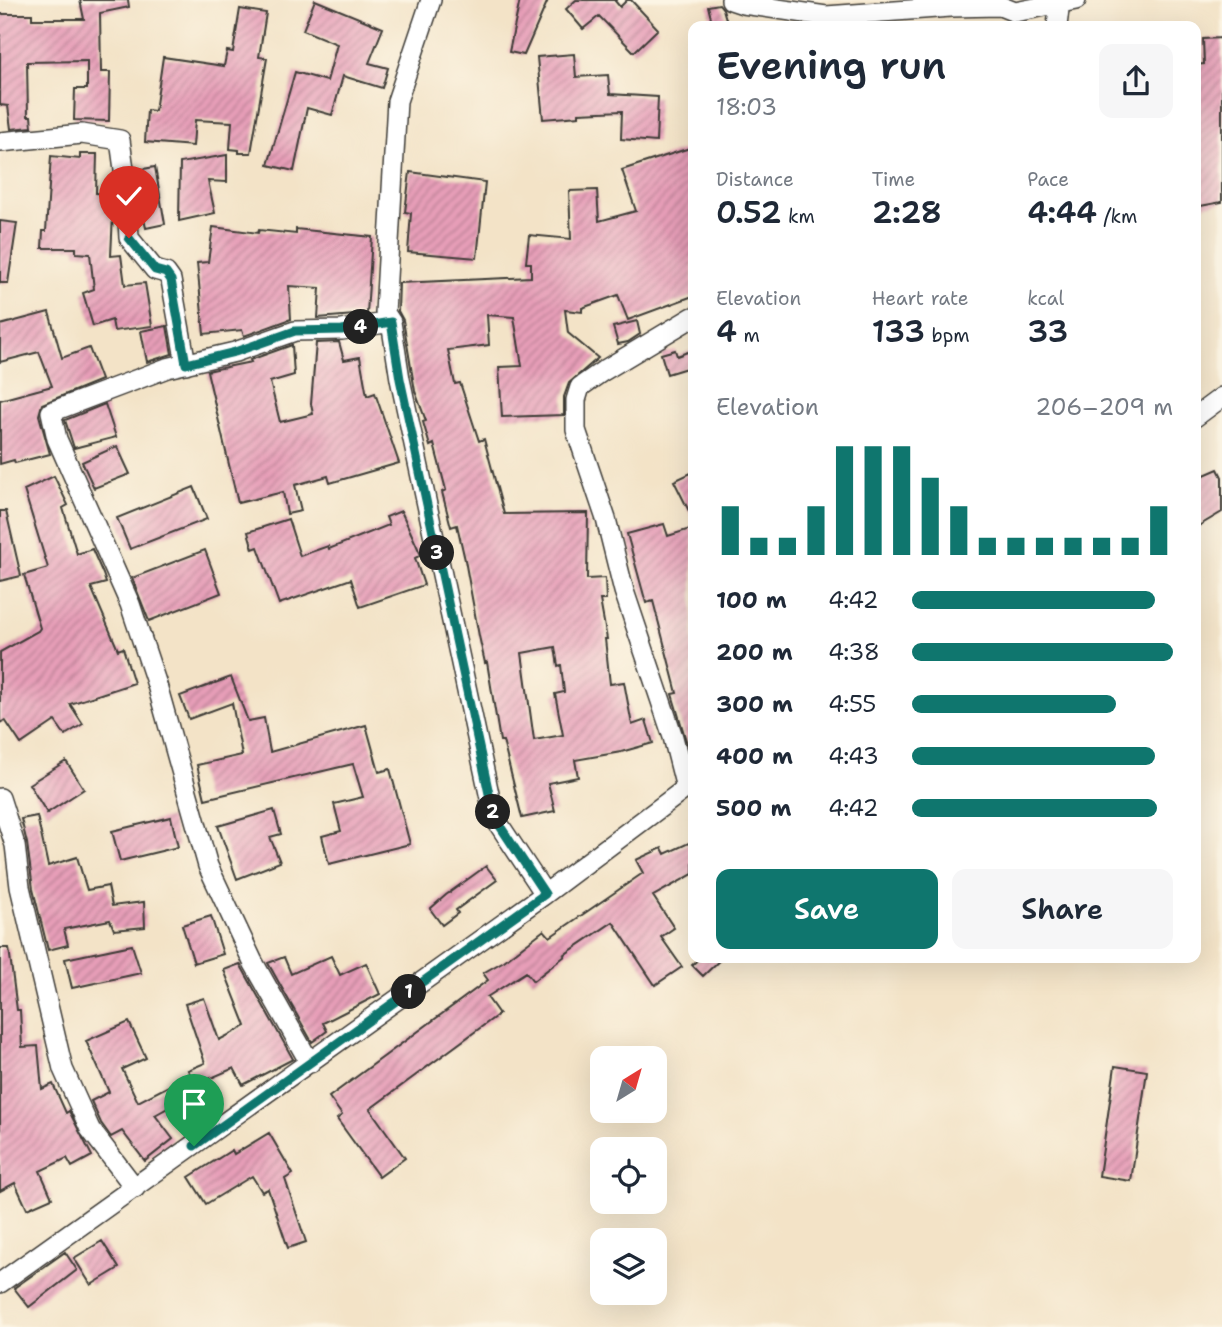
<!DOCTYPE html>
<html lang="en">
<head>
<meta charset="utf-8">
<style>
	:root { --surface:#fff; --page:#f6f6f7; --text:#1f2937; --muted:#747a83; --accent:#0f766e }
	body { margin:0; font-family:"Shantell Sans",sans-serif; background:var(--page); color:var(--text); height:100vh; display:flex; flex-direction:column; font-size:26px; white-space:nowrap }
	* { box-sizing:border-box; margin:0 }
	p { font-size:23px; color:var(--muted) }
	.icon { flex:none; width:38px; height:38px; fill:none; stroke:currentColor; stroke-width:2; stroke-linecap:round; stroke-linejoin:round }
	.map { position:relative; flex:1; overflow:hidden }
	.side { position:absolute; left:688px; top:21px; width:513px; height:942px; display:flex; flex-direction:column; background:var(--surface); border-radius:14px; box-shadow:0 7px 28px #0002 }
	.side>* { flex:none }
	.needle { width:46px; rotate:37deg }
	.controls { position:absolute; left:590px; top:1046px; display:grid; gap:14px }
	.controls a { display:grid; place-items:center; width:77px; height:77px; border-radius:14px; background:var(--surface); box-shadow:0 7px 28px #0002; font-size:35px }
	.pin { position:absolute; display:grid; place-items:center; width:60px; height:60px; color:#fff; margin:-72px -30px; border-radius:50% 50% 50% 0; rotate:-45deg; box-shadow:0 0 7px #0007 }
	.pin .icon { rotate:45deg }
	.km { position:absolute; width:35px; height:35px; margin:-18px; border-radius:50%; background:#222; color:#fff; font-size:19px; line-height:35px; text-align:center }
	.round { display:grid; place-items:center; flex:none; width:74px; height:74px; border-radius:14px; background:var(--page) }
	.summary { display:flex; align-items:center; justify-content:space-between; height:119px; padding:0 28px }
	h1 { font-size:38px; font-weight:600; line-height:52px }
	.figures { display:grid; grid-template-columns:repeat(3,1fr); gap:10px; height:119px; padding:7px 28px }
	.figures div { display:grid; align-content:center }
	.figures b { font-size:30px; font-weight:600 }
	.figures small { font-size:19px; font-weight:400 }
	.figures p { font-size:19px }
	.chart { height:196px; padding:14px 28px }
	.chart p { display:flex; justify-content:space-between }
	.chart svg { width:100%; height:126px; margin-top:7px; stroke:var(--accent); stroke-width:6 }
	.button { display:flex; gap:14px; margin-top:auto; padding:14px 28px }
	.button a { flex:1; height:80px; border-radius:14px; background:var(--accent); color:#fff; font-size:28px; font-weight:600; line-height:80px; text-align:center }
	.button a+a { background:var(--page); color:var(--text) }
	ul { padding:0 28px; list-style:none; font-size:23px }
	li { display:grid; grid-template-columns:112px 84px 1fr; align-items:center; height:52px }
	li i { height:18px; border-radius:9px; background:var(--accent) }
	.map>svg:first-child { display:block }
	.building { fill:url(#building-hatch); fill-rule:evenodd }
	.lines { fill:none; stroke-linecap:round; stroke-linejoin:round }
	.minor-casing { stroke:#3c3a36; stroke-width:22 }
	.minor { stroke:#fff; stroke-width:19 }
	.route-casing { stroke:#fff; stroke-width:14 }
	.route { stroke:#0f766e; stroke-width:9 }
</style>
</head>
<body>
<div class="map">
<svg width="1222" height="1327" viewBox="0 0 1222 1327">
	<defs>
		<pattern id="building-hatch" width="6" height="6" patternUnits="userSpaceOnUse" patternTransform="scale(1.75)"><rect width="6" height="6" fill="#e79eb8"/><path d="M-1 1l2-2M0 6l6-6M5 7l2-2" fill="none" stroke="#ba8095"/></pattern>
	</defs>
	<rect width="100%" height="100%" fill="#fcf5e5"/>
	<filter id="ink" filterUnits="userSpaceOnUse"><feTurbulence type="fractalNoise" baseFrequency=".0143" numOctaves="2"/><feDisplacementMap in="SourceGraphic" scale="14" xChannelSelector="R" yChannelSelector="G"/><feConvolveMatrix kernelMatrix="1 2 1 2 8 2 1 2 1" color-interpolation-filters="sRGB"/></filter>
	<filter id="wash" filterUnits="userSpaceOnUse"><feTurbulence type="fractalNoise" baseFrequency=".00686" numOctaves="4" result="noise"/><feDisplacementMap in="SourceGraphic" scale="28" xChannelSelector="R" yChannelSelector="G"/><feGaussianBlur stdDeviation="1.57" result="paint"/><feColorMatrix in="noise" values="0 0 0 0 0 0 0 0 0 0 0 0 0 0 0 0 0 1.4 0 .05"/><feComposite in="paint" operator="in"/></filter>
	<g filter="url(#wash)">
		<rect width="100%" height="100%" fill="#f3e3c7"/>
		<g id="blocks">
			<path class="building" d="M80,0H128L129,7L100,13L101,72H110L109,121L74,120L75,89H87V61L27,62L28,116H31L32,127L11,129L8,106L0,105V14H32V19H84Z
				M315,0L383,28L369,63L388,68L382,88L343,76L332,115L307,108L294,171L268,165L295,72L327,81L337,44L303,30Z
				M520,0H548L524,55L509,52Z
				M576,0H616L615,1L620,7L627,0H631L658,29L634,52L599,16L583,29L566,9Z
				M719,4L723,9L728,26H713L708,6Z
				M240,9L266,13L259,57L267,58L251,153H239V150L230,149L232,122L195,120L193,146L145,142L147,110L155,111L163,57L224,66L227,51L233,52Z
				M1222,38V202L1195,207V65L1204,64L1203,39Z
				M574,54L576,77L608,75L610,94L658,97L656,142L621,139L622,111L579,113V116L543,119L537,57Z
				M693,147V296L628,320L618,295L582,308V312L565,310L568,333L598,358L569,383L564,397V415L502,417L499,367L522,366L514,317L487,315L489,345L448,350L455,384L460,383L479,441L484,439L504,514L588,513L587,579L605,578L606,600H600L607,639H605L610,684L624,682L632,725L646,720L653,743L621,752L575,760L578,777L548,783L555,811L522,818L503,741H500L487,662L485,663L479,636L465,560L457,525L451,527L442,492L446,490L434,444L430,446L423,422L426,421L415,391L403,320L398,311L399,283L531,277V263H526L529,235L571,239L569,191L597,190L599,221L636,211L622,170ZM555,647L558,666L561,665L564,692L555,694L563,735L534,740L522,653Z
				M80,154H97L96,193L114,194L111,256L121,255L125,285L145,283L152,326L114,331L112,320L93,326L83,293L94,289L90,254L76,253V248H42L43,231H46L51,156L80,159Z
				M227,155V182L208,181L215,213L179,221L180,163Z
				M155,167L165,224L146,228L139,197L142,196L137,170Z
				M410,172L485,182L477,258L408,252L411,213L405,212Z
				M0,221L17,223L8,283H0Z
				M213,227L258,233L259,230L296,234V229L372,237L367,314L318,318L320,288L289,286L291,319L244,336L242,330L204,334L197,263L208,262Z
				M49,312L62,358L89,348L101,380L42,404L39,415L50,454L15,463L14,460L0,464V400L52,386L39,352L0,362V325Z
				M637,321L640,334L628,342L618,344L613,327Z
				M167,326L172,354L147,362L141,331Z
				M339,342L344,360L360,357L367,396L375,393L399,463L330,483L328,476L295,485L301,511L287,514L283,492L238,503L207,371L251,362L250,360L292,345L294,375L270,382L280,422L313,414L311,404L316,343Z
				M675,350L677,356L693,350V366L667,374L661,354Z
				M105,404L116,437L74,448L65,420Z
				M117,446L130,474L94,488L82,462Z
				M1218,469L1222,477V512L1195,528V479Z
				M693,472V519L674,481Z
				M54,476L68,505L63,508L77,554L92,549L103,574L106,583L91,587L118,650L123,648L134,683L70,704L83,724L65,735L55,721L21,744L5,720L0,723V652L38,631L40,628L24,575L48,568L24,490Z
				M194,487L207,519L130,549L117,518Z
				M0,511H6L21,576L0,581Z
				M401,511L421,555L415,558L424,585L360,607L351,579L279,604L258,547L253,549L248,532L288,519L300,556L328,546L329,549L389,525L386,517Z
				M664,524L668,536L693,528V756L691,757L672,694L677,693L653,601L646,603L627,534Z
				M205,550L221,593L149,621L132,578Z
				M231,677L248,721L264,718L270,752L366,725L379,772L390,769L410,844L329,864L322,836L341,831L334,804L363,797L353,764L205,799L197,765L242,755L232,703L189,719L180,696Z
				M66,761L84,789L47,813L29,784Z
				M274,810L281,834L270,837L280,862L237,879L218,826Z
				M37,816L48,866L77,857L87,890L108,886L112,906L144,902L145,927L114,930L110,920L64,929L68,945L48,950L33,889L27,843L21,819Z
				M171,817L178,847L120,861L112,831Z
				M693,841V874L653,896L674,928L661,937L682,967L655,985L613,922L564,955L565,956L533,981L526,972L487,997L499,1014L370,1109L405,1158L379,1177L337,1119L342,1115L329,1097L488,980L483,973L504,961L544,930L550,937L643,873L636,860L662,848L665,854Z
				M486,866L497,880L456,910L458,913L442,925L430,909L446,895Z
				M211,916L223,954L194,963L182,925Z
				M132,945L141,973L72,988L65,959Z
				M0,948H9L17,1010H20L22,1047L38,1046L42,1089L53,1084L66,1113L69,1111L92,1156L72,1167L67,1158L40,1171L52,1198L27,1209L15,1183L0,1191Z
				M331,956L340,975L366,963L380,994L323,1023L327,1031L312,1042L268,963L284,957L291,974Z
				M701,957H723L703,976L692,965Z
				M240,964L293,1059L243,1085L234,1068L195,1085L188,1070L205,1063L185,1004L204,998L219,1040L246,1026L224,970Z
				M129,1022L146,1058L122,1069L138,1102L182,1079L191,1095L155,1115L173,1139L145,1161L122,1131L111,1137L101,1123L91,1101L109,1092L86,1041Z
				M1115,1066L1147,1071L1131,1181L1099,1176Z
				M269,1133L293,1174L285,1179L306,1242L288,1248L268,1189L262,1192L252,1176L206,1204L189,1177L232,1150L234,1154Z
				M102,1241L119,1268L91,1285L74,1258Z
				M65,1252L77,1270L29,1307L14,1288Z"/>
		</g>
	</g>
	<g filter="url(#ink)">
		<use href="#blocks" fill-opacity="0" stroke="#3c3a36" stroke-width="2"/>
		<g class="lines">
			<defs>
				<path id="minor" d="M431,0L397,101L385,313L391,322L400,379L494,817L545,894
					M731,0L743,4L826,16L951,7L1000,6L1015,12L1076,0
					M1057,26L1060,1
					M0,142L82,134L120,140L126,184L129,238L155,270L166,273L171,280L186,364
					M1195,417L1222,397
					M686,788L673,737L624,591L606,519L576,430V400L580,387L603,371L693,317
					M0,798L15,845L20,887L63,1069L90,1129L135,1188
					M310,1063L253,962L208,866L157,685L130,604L57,439L51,412L167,368L235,352L295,331L342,330L391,322
					M0,1283L545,894L693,783"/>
			</defs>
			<use href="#minor" class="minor-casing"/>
			<use href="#minor" class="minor"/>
		</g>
	</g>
	<g class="lines" filter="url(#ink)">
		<defs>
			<path id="route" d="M129,238L155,270L166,273L171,280L186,364L235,352L295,331L342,330L391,322L400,379L494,817L545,894L194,1146"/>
		</defs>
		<use href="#route" class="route-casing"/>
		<use href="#route" class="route"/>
	</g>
</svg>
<div class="controls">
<a><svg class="needle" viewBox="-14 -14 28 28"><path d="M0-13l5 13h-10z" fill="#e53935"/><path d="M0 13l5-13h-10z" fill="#747a83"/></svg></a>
<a><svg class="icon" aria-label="locate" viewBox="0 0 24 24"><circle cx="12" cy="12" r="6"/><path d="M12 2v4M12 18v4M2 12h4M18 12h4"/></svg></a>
<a><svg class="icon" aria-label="layers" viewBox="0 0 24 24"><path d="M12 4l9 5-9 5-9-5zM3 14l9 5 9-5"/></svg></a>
</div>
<div class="pin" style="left:194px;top:1146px;background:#1e9e55"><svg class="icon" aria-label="arrive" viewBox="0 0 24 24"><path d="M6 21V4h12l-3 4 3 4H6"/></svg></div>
<div class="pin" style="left:129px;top:238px;background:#d93025"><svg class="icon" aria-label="check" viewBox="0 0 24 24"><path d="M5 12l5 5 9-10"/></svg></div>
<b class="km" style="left:409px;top:992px">1</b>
<b class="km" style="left:493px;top:812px">2</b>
<b class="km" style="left:437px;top:553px">3</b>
<b class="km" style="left:361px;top:327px">4</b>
<section class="side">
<div class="summary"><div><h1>Evening run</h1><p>18:03</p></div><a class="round"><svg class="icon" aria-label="share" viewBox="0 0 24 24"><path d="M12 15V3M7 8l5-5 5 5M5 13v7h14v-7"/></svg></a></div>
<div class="figures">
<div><p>Distance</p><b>0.52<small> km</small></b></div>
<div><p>Time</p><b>2:28</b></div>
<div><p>Pace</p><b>4:44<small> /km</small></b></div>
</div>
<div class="figures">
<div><p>Elevation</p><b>4<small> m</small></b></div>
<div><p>Heart rate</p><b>133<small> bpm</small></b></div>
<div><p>kcal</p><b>33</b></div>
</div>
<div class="chart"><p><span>Elevation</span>206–209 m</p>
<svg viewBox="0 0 160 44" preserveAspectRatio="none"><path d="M5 44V27M15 44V38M25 44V38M35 44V27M45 44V6M55 44V6M65 44V6M75 44V17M85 44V27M95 44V38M105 44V38M115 44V38M125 44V38M135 44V38M145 44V38M155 44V27"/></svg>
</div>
<ul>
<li><b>100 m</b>4:42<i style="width:93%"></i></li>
<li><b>200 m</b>4:38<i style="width:100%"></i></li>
<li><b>300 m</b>4:55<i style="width:78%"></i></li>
<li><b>400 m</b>4:43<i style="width:93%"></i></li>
<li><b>500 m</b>4:42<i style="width:94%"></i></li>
</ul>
<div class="button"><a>Save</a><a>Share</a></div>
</section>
</div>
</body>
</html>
